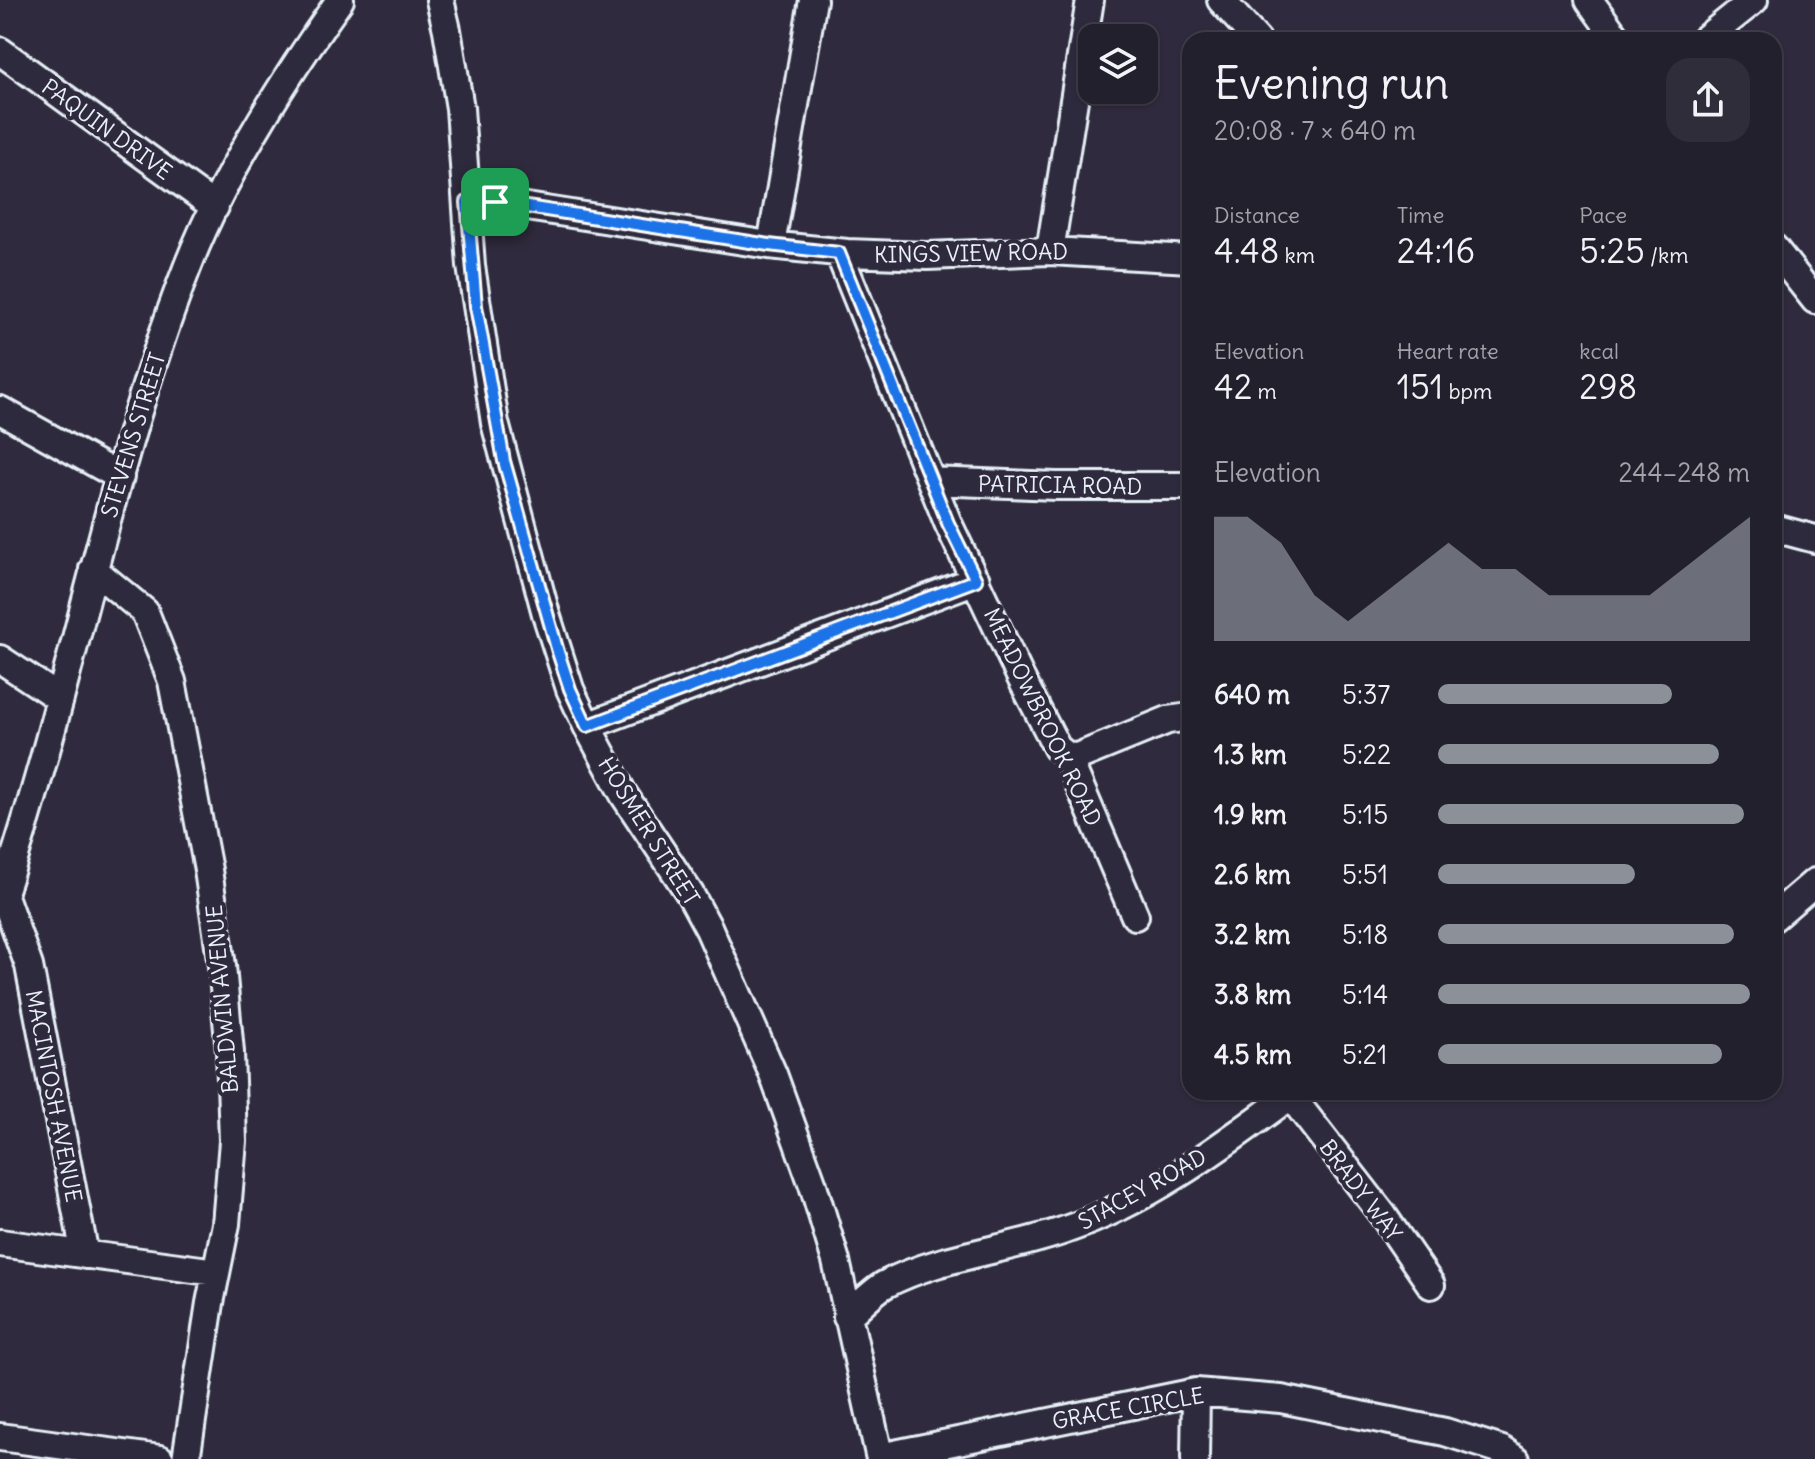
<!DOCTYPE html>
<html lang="en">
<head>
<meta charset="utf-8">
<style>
	:root { --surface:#23202e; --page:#2f2d3a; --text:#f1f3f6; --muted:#a3a3aa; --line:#403e4a; --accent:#8c9099 }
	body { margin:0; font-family:Delius,sans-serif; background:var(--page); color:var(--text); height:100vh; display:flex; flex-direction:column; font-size:30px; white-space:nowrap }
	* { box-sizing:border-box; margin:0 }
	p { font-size:26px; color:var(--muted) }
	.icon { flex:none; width:44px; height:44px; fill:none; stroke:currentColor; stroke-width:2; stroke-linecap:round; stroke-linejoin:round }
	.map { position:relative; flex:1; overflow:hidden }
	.sheet { position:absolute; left:1182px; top:32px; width:600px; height:1068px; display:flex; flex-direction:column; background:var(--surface); border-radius:24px; box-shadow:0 2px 6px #0004,0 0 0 2px var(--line) }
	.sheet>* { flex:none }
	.fabs { position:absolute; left:1078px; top:24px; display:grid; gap:16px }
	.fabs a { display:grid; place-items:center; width:80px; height:80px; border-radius:16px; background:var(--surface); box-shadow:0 2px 6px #0004,0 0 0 2px var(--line); font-size:40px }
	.pin { position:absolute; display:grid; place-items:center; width:68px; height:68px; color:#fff; margin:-34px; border-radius:16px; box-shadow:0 4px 12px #0006 }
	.round { display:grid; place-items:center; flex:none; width:84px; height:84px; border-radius:24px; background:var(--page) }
	.summary { display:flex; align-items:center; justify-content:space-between; height:136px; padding:0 32px }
	h1 { font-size:44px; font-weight:600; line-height:60px }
	.metrics { display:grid; grid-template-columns:repeat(3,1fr); gap:12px; height:136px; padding:8px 32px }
	.metrics div { display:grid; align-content:center }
	.metrics b { font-size:34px; font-weight:600 }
	.metrics small { font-size:22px; font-weight:400 }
	.metrics p { font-size:22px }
	.chart { height:224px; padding:16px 32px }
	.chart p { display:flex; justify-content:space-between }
	.chart svg { width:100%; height:144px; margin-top:8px; fill:var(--accent); opacity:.7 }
	ul { padding:0 32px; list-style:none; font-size:26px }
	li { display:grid; grid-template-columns:128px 96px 1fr; align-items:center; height:60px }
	li i { height:20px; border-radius:10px; background:var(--accent) }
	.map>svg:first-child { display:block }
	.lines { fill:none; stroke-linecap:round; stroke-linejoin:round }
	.minor-casing { stroke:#e8f1f8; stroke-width:32 }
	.minor { stroke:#2f2a3d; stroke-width:26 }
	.route-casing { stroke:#fff; stroke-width:16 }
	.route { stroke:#1a73e8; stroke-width:10 }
	.labels { text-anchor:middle; stroke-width:8; stroke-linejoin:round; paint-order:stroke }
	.street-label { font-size:22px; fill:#e8f1f8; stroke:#2f2a3d }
</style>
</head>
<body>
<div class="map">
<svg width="1815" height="1459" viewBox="0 0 1815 1459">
	<rect width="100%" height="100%" fill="#2f2a3d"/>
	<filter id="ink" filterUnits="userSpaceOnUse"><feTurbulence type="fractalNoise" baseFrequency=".0125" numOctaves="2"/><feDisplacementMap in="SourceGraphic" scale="16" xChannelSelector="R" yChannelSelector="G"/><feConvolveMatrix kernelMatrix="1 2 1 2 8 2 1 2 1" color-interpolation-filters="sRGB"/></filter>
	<g filter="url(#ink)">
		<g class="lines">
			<defs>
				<path id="minor" d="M440,0L447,30L460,108L471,266L495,423L546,614L570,689L587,726L624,795L690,894L709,929L773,1074L813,1185L836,1261L880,1459
					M1221,0L1257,40
					M1589,0L1618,40
					M1704,40L1754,0
					M0,51L215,207
					M467,202H495L769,245L847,253L927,256L1050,251L1190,259
					M771,245L813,0
					M1774,248L1815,300
					M1050,251L1090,0
					M839,253L948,523L1020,676L1057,748L1067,756L1135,916
					M0,410L120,477
					M931,481L1056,486H1190
					M1774,528L1815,539
					M93,569L145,612L172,681L208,870L222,966L230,1052L233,1141L226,1224L210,1303L186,1459
					M0,659L59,698
					M587,726L976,580
					M1067,756L1077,757L1168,720L1190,717
					M3,893L29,966L85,1255
					M0,902C71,693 107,474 187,268C223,175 282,82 340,0
					M1774,917L1815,882
					M1290,1095L1383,1215L1431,1285
					M0,1243L216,1272
					M847,1317C859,1306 871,1293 884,1285C941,1255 1006,1251 1065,1230C1150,1201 1223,1145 1295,1092
					M0,1437L160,1459
					M880,1457L1196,1392L1281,1399L1445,1432L1502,1450L1515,1459
					M1195,1459L1196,1392"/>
			</defs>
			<use href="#minor" class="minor-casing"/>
			<use href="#minor" class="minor"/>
		</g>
	</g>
	<g class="lines" filter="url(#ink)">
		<defs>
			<path id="route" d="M467,202H495L769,245L839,253L948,523L976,580L587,726L570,689L558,652L504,461L476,306Z"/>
		</defs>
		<use href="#route" class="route-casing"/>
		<use href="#route" class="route"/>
	</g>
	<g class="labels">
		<g class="street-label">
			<text transform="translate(107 129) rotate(36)" y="8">PAQUIN DRIVE</text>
			<text transform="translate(971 253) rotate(-1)" y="8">KINGS VIEW ROAD</text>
			<text transform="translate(133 435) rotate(-73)" y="8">STEVENS STREET</text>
			<text transform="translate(1060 485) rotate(1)" y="8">PATRICIA ROAD</text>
			<text transform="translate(1043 717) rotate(64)" y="8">MEADOWBROOK ROAD</text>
			<text transform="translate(649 831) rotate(58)" y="8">HOSMER STREET</text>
			<text transform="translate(222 999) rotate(-95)" y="8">BALDWIN AVENUE</text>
			<text transform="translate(54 1096) rotate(79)" y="8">MACINTOSH AVENUE</text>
			<text transform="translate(1142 1189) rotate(-29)" y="8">STACEY ROAD</text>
			<text transform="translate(1361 1190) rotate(53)" y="8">BRADY WAY</text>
			<text transform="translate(1128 1408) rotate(-10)" y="8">GRACE CIRCLE</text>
		</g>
	</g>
</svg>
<div class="fabs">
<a><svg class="icon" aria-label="layers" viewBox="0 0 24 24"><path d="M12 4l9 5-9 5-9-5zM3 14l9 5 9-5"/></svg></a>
</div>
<div class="pin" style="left:495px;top:202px;background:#1e9e55"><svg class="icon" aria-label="arrive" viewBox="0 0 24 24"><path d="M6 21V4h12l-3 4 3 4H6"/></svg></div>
<section class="sheet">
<div class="summary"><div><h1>Evening run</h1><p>20:08 · 7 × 640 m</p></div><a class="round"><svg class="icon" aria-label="share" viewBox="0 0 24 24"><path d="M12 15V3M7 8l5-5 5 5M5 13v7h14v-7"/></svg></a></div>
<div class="metrics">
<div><p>Distance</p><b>4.48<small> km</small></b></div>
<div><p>Time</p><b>24:16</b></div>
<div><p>Pace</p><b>5:25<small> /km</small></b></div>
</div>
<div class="metrics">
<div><p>Elevation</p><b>42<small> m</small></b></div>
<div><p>Heart rate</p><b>151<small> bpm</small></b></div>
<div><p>kcal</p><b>298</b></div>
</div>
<div class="chart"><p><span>Elevation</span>244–248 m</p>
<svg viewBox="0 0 160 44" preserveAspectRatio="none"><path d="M0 44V6L10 6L20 14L30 30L40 38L50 30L60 22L70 14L80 22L90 22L100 30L110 30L120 30L130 30L140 22L150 14L160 6V44z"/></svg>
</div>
<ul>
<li><b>640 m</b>5:37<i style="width:75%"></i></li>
<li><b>1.3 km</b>5:22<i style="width:90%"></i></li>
<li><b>1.9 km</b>5:15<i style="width:98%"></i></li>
<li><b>2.6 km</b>5:51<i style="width:63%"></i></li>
<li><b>3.2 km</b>5:18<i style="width:95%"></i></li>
<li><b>3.8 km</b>5:14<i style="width:100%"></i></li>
<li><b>4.5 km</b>5:21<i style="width:91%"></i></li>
</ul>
</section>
</div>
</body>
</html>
